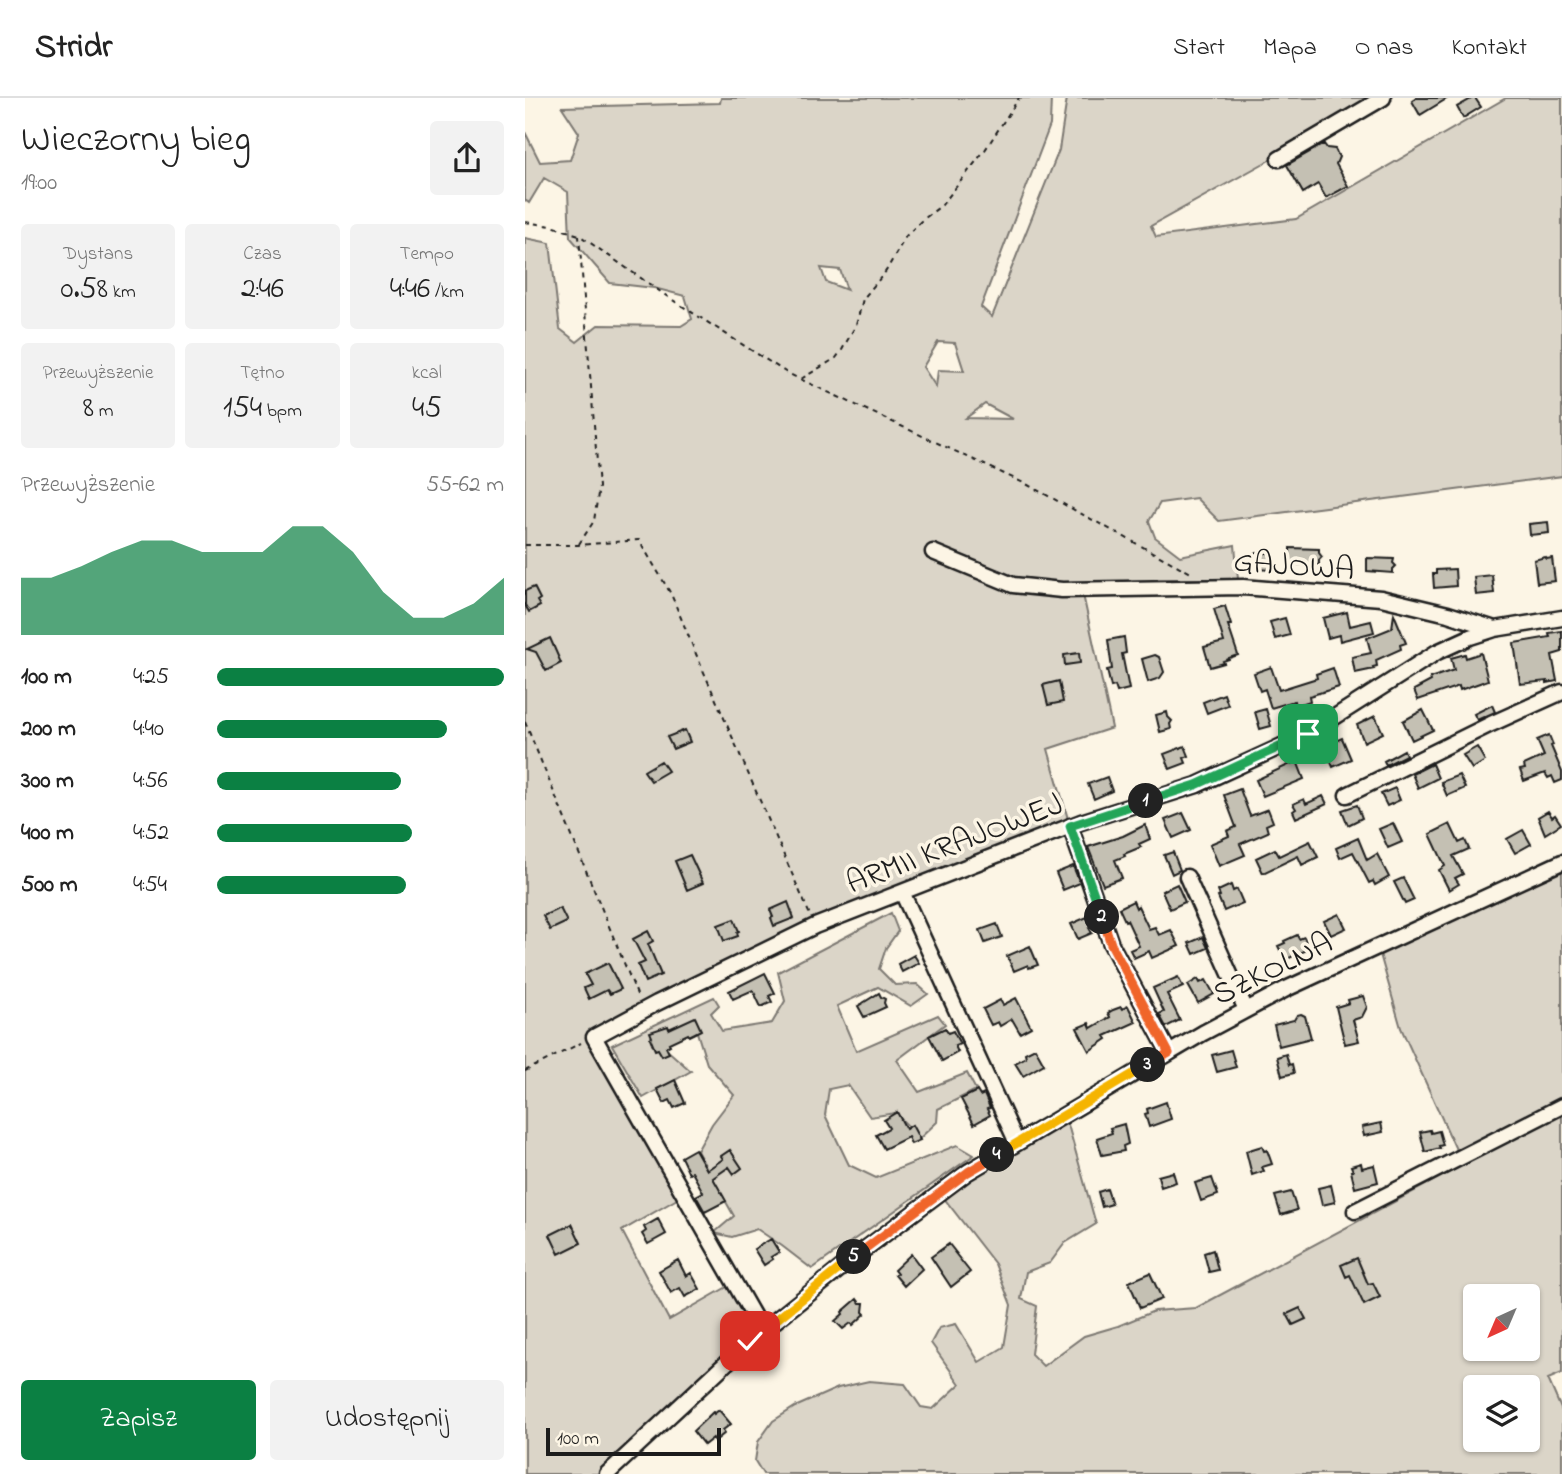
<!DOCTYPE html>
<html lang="pl">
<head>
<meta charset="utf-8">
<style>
	:root { --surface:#fff; --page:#f2f2f2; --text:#222; --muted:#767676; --line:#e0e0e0; --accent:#0b8043 }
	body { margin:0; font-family:"Indie Flower",sans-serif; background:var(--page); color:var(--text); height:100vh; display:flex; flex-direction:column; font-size:26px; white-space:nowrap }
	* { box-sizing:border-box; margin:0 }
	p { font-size:23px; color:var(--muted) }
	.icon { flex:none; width:38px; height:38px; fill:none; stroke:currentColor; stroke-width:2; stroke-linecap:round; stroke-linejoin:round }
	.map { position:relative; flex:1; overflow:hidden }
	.side { display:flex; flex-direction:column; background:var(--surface); width:525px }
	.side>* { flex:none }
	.needle { width:46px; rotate:224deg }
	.controls { position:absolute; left:938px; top:1186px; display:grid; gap:14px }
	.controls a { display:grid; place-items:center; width:77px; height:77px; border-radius:7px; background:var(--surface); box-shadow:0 2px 5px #0004; font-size:35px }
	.scale { position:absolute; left:21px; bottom:18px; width:175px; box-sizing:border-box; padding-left:7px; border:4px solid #1c1c1c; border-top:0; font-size:19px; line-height:24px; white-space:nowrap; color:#1c1c1c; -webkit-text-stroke:5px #fcf5e5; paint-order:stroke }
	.pin { position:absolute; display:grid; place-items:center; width:60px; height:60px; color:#fff; margin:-30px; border-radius:14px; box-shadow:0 4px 10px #0006 }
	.km { position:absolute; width:35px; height:35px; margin:-18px; border-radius:50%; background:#222; color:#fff; font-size:19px; line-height:35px; text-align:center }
	.round { display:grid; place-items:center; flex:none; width:74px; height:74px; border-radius:7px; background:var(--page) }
	.summary { display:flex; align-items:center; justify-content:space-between; height:119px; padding:0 21px }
	h1 { font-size:38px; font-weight:600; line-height:52px }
	.stats { display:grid; grid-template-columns:repeat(3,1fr); gap:10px; height:119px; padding:7px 21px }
	.stats div { display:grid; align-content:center; border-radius:7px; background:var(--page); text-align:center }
	.stats b { font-size:30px; font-weight:600 }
	.stats small { font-size:19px; font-weight:400 }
	.stats p { font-size:19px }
	.chart { height:196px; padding:14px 21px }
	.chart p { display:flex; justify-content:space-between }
	.chart svg { width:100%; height:126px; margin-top:7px; fill:var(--accent); opacity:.7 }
	.button { display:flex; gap:14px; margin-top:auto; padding:14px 21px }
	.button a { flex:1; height:80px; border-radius:7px; background:var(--accent); color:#fff; font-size:28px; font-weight:600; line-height:80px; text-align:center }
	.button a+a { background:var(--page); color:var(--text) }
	ul { padding:0 21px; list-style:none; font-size:23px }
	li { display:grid; grid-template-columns:112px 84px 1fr; align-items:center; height:52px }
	li i { height:18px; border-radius:9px; background:var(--accent) }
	header { display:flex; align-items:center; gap:42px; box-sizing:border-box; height:98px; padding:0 35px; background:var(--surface); border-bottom:2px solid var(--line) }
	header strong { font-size:33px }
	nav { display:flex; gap:38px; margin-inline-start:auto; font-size:24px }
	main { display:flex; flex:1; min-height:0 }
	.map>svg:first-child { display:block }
	.green { fill:#dbd5c8; stroke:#7c7872; stroke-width:2; fill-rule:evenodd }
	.building { fill:#c4c0b3; stroke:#1c1c1c; stroke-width:2 }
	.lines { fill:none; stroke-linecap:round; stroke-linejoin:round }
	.minor-casing { stroke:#1c1c1c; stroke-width:19 }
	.path { stroke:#1c1c1c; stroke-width:2; stroke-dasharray:5 5; stroke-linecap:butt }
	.minor { stroke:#fcf5e5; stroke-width:14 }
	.split-1-casing { stroke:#fff; stroke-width:14 }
	.split-2-casing { stroke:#fff; stroke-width:14 }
	.split-3-casing { stroke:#fff; stroke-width:14 }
	.split-4-casing { stroke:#fff; stroke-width:14 }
	.split-5-casing { stroke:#fff; stroke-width:14 }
	.split-6-casing { stroke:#fff; stroke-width:14 }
	.split-1 { stroke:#22a559; stroke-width:9 }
	.split-2 { stroke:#22a559; stroke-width:9 }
	.split-3 { stroke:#f0652b; stroke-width:9 }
	.split-4 { stroke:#f5b400; stroke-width:9 }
	.split-5 { stroke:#f0652b; stroke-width:9 }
	.split-6 { stroke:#f5b400; stroke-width:9 }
	.labels { text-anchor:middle; stroke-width:7; stroke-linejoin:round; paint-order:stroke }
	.street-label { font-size:32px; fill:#1c1c1c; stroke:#fcf5e5 }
</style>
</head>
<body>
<header>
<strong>Stridr</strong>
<nav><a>Start</a><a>Mapa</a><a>O nas</a><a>Kontakt</a></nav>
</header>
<main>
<section class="side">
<div class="summary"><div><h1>Wieczorny bieg</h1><p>19:00</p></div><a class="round"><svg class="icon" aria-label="share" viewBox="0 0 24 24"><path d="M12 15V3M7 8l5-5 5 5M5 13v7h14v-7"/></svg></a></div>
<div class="stats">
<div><p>Dystans</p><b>0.58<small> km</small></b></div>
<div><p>Czas</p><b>2:46</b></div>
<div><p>Tempo</p><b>4:46<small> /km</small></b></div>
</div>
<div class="stats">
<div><p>Przewyższenie</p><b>8<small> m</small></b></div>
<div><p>Tętno</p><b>154<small> bpm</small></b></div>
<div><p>kcal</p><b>45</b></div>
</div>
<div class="chart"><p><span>Przewyższenie</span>55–62 m</p>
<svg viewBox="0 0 160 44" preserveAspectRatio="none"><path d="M0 44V24L10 24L20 20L30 15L40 11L50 11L60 15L70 15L80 15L90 6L100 6L110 15L120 29L130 38L140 38L150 33L160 24V44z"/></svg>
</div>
<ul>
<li><b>100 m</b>4:25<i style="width:100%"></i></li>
<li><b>200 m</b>4:40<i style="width:80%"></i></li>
<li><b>300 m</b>4:56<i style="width:64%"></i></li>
<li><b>400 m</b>4:52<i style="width:68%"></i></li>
<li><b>500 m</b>4:54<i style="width:66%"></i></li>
</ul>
<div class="button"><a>Zapisz</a><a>Udostępnij</a></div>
</section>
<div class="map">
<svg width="1037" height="1376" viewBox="0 0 1037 1376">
	<rect width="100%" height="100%" fill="#fcf5e5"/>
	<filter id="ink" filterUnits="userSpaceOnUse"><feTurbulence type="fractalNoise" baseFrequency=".0143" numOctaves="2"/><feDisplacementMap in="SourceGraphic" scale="14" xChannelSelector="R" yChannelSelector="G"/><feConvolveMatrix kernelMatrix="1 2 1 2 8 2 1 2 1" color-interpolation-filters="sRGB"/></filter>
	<g filter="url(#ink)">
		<path class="green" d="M196,0H526L525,27L456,209L467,219L534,52L542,0H848L750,59L626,128L631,139L771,121L981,0H1037V378L694,423L671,400L635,405L624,423L630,439L655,458L710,447L713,481H633L632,491L557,492L587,630L523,651L545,728L290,828L69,939L159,1097L97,1133L144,1222L209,1185L237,1233L82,1376H0V140L25,145L35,231L52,244L73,227L156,228L167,221L160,198L129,190L85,185L45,139L43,94L19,80L4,105L0,102V34L15,64L45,62L54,35L37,9L195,5ZM296,170L315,172L322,192L301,184ZM413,244L430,245L439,273L413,272L411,289L398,269ZM460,306L488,321L441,320Z
			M1037,764V1275L1023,1281L1037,1313V1376H238L230,1363L233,1344L248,1323L270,1309L313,1290L344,1283L380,1286L396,1309L408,1311L435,1286L406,1245L414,1230L431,1226L454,1264L479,1249L486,1207L470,1166L415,1095L540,1016L571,1126L540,1145L525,1165L501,1174L496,1201L512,1208L506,1256L518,1268L559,1238L593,1228L629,1213L671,1210L938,1067L876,930L853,849ZM950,1199H1003V1251H950ZM950,1290H1003V1342H950Z
			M366,815L373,833L361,850L354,871L370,887L392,886L403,896L386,908L353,889L312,908L331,953L413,917L420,926L372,962L394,994L442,975L451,992L413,1011L412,1024L395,1040L370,1015L345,1019L323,987L304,991L300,1017L324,1067L351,1080L432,1047L449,1057L287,1171L257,1148L232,1131L207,1139L189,1135L209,1118L172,1053L187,1026L209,997L182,966L171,931L133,944L166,973L118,1000L87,947L189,899L194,907L186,915L197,933L247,925L260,903L253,874Z"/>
		<path class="building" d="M891,0H923L895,17L887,3Z
			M948,0H950L956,9L938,20L932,9Z
			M799,46L802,50L810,51L814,59L811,66L823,88L801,100L793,86L778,95L762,67Z
			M1023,424L1024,435L1005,437L1004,426Z
			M765,450L794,451V455L797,459L794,462V467L765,466Z
			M731,455H748L747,472L731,471V467H722V456Z
			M1020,459L1022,461L1027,460L1030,483L1012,485L1009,462Z
			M842,460L869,461L868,465L871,468L868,471V475L842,473Z
			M930,471L931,488L909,490L908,476H911V472Z
			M967,477L969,495L951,497L949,479Z
			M9,489L15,501L12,503L15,508L4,514L0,507V493Z
			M700,508L706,527H703L713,557L704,560V561L698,563L699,565L685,569L679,549L699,544L689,511Z
			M822,514L825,528L846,523L849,534L815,543L814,537L803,540L798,520Z
			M869,516L881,545L875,547L876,551L851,562L852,568L848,569L849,571L830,575L827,559L846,555L842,540L867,530Z
			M760,520L765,537L750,541L745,524Z
			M1037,533V554L1027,557L1032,583L1022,585V583L995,586L989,545L1025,539L1024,535Z
			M599,539L601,555L597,556L604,591L592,594L590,588L586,589L582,572L587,571L583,542Z
			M25,540L36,565L21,573L11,554L2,551Z
			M554,555L555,565L540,567L539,557Z
			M956,555L963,582L935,592L934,588L893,602L889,592L906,583L905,580L929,572L926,560L940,556L941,560Z
			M630,557L634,559L639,574L635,580L623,584L617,561Z
			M746,569L754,592L792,580L791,576L808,570L814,589L784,598L785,603L770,608L769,603L746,610L740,591L735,593L729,575Z
			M534,583L538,604L523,607L518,587Z
			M699,596L703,607L682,615L678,604Z
			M967,607L970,614L952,622L949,616Z
			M741,611L746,628L735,631L730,614Z
			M898,612L908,632L887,642L878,623Z
			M642,614L643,619L647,623L645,626L646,631L635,634L631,617Z
			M850,618L858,635L839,644L832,627Z
			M160,632L165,644L148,651L142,639Z
			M1024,637L1028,647L1026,648L1037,674V682L1030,685L1027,678L1023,680L1020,675L999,683L995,672L1000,671L999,667L1019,658L1012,642Z
			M817,640L826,661L808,669L799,648Z
			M660,648L664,658L659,660L661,665L645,671L639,656Z
			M952,649L960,663L947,671L938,657Z
			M879,652L881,657L861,667L859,663Z
			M136,663L143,673L126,683L119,673Z
			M772,663L779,681L738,698L731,682Z
			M907,666L913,680L893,690L887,676Z
			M934,677L940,690L922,698L916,684Z
			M582,679L587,693L569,701L563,686Z
			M870,690L875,702L862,708L856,696Z
			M715,691L725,718L743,711L748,724L741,727L743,734L715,746L720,757L694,768L685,746L704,738L702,733L711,729L699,697Z
			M798,698L802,706L771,720L768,713L771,711L768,706L779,701L781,706Z
			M832,707L837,720L823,727L817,712Z
			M1023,713L1027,719L1030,717L1036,726L1020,736L1013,719Z
			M658,715L666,732L648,740L640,722Z
			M868,725L877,744L863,750L854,731Z
			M925,726L934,745L940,742L944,751L928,758L938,776L930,780L934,786L924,792L914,772L920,768L905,736Z
			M620,727L625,741L614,746L616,749L599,756L600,758L590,762L597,780L578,787L563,749L598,738Z
			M998,732L1006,746L990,755L982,741Z
			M833,740L842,762L852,756L864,779L850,787L848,783L844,785L828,754L815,760L811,750Z
			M785,743L793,759L777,767L773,758L738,775L731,760L750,751L754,758Z
			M648,754L655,772L647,776L639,757Z
			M165,757L178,785L162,792L150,763Z
			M548,768L555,785L538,792L531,775Z
			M878,780L889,802L880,806L869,784Z
			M652,786L660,804L645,811L637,793Z
			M706,787L708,793L712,791L718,805L699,813L693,799L695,798L693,793Z
			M608,803L611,810L613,808L624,831L630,829L634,837L646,832L654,848L627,860L624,853L609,860L605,852L614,848L602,822L600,823L594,810Z
			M263,804L269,820L249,828L246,820L248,819L245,812Z
			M35,810L42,824L25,832L18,818Z
			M814,816L821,830L806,837L799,823Z
			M562,819L566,829L564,830L567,835L553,841L546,826Z
			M209,821L213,831L214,833L212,834L213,838L199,843L193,827Z
			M472,826L477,839L460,845L455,832Z
			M123,833L128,843L123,846L136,877L120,884L113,867L120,864L108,841Z
			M772,837L774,841L779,839L784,851L760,862L753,848L760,845L759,843Z
			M678,839L683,850L669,856L664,845Z
			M505,848L513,867L504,870L503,867L489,873L482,858Z
			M389,857L394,865L377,874L373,866Z
			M83,865L96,891L85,896L82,892L64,901L59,890L66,887L60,876Z
			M240,875L250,895L244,898L247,904L236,909L228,892L208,901L204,893Z
			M653,879L658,889L642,896L655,922L641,929L634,916L639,914L628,890Z
			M673,881L675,885L681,882L689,896L673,905L663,887Z
			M354,895L356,899L360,901L359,905L361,909L339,919L333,908Z
			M838,898L842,909L837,919L828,922L834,943L820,946L811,909L824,905L823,902Z
			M491,900L506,929L495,935L487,921L475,928L473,924L466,927L458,911L475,902L478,907Z
			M603,908L611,924L580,938L582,941L564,953L552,930L564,925L566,930L585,919L583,915L588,912L596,909L597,911Z
			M776,916L780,918L786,940L754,948L749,927L769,922L772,917Z
			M170,919L176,932L164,938L163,936L144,945L145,947L141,949L144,955L137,958L133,951L130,952L125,940L127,939L125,934L143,928L144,931Z
			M420,930L423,935L428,933L435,946L430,948L433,954L417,963L404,938Z
			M510,950L519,966L498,978L490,965L501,959L500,955Z
			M706,952L711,969L692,974L687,957Z
			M761,956L764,967L767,966L769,975L757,978L752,959Z
			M150,982L160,1005L149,1010L145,1002L139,1005L132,991Z
			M452,993L455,998L459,996L465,1010L462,1011L465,1017L449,1026L436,1001Z
			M641,1004L646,1021L624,1029L620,1016L623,1015L622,1011Z
			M372,1014L381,1031L387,1027L395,1042L386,1046L383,1039L359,1051L351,1037L364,1030L359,1022Z
			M856,1025L858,1034L839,1038L837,1029Z
			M599,1026L603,1046L598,1048L599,1053L577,1057L572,1040L587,1035L585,1030Z
			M905,1032L906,1035L914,1033L918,1047L914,1048L915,1050L900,1054L895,1034Z
			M737,1048L739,1053L742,1052L747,1066L737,1069L739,1073L727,1077L721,1053Z
			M170,1051L182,1072L198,1061L196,1058L205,1052L217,1070L209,1076L204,1069L188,1080L201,1103L180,1114L171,1098L178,1094L167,1074L164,1076L156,1059Z
			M836,1065L837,1070L849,1067L853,1084L830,1090L826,1073H828L826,1068Z
			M648,1074L651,1084L636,1089L633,1078Z
			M687,1080L693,1097L676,1103L670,1085Z
			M806,1087L810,1104L797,1107L793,1090Z
			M582,1091L587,1106L577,1109L573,1094Z
			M766,1094L772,1112L756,1117L750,1098Z
			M133,1121L141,1136L123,1146L117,1136L121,1133L119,1129Z
			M47,1126L56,1145L34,1156L25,1137Z
			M246,1141L254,1154L246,1159L248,1161L239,1167L229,1151Z
			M424,1146L431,1155H430L445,1174L426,1189L406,1159Z
			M688,1152L693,1172L684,1174L679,1155Z
			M386,1156L397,1171L379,1188L370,1177L372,1176L369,1172Z
			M832,1160L843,1186L848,1185L855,1199L839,1207L825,1177L821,1179L816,1167Z
			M153,1162L161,1178L166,1175L175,1191L160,1199L155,1190L146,1195L134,1173Z
			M625,1175L637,1201L615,1210L604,1184Z
			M332,1201L335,1205H339L338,1214L340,1216L328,1227L326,1225L318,1231L310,1223L318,1216L317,1214Z
			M775,1210L781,1221L768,1227L762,1216Z
			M194,1312L206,1326L198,1332L200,1335L190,1343L188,1340L179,1347L168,1333L188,1314L189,1316Z"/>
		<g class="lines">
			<defs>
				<path id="minor" d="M754,61L858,0
					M408,454L488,487L537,492L718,489L856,500L923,516L970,531
					M822,697L966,626L1037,594
					M545,728L586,846L644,955
					M662,779L721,912
					M377,794L492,1045
					M830,1113L1037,1008
					M237,1233L69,939L132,905L290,828L556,724L672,687L783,636L912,554L945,539L970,531L1037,520
					M82,1376L225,1243L336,1154L443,1074L678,935L761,891L1037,764"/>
			</defs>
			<use href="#minor" class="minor-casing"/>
			<path class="path" d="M0,124L27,128L54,137L143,199L262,275L503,387L668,476
				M276,281L311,260L317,252L331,227L338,201L361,173L381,138L396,123L417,107L460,52L494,0
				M54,446L69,423L74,389L54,138
				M0,447H53L114,442L146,496L171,556L285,817
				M0,624L113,899
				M0,973L56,945"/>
			<use href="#minor" class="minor"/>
		</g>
	</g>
	<g class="lines" filter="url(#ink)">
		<defs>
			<path id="split-1" d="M621,703L671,687L783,636"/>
			<path id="split-2" d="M577,819L545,728L621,703"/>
			<path id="split-3" d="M577,819L586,846L644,955L623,967"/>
			<path id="split-4" d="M472,1057L623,967"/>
			<path id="split-5" d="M329,1159L443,1074L472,1057"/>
			<path id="split-6" d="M225,1243L329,1159"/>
		</defs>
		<use href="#split-1" class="split-1-casing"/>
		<use href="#split-2" class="split-2-casing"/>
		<use href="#split-3" class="split-3-casing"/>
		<use href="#split-4" class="split-4-casing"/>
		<use href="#split-5" class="split-5-casing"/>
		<use href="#split-6" class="split-6-casing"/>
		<use href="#split-1" class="split-1"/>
		<use href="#split-2" class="split-2"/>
		<use href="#split-3" class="split-3"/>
		<use href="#split-4" class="split-4"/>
		<use href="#split-5" class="split-5"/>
		<use href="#split-6" class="split-6"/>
	</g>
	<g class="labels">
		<g class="street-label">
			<text transform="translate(769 466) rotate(4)" y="11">GAJOWA</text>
			<text transform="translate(429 744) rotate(-21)" y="11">ARMII KRAJOWEJ</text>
			<text transform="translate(747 869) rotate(-26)" y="11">SZKOLNA</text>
		</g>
	</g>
</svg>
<div class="controls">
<a><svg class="needle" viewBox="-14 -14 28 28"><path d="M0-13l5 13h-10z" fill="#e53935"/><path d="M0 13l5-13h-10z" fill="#767676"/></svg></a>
<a><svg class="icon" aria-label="layers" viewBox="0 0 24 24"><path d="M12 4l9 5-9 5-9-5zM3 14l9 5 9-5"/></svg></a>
</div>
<div class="scale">100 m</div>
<div class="pin" style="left:783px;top:636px;background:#1e9e55"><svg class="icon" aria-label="arrive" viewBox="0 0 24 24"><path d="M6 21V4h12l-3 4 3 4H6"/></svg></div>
<div class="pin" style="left:225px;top:1243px;background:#d93025"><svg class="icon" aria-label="check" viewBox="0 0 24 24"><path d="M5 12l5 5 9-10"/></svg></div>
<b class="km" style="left:621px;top:703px">1</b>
<b class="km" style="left:577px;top:819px">2</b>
<b class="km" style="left:623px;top:967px">3</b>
<b class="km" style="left:472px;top:1057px">4</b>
<b class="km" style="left:329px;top:1159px">5</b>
</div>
</main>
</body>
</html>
